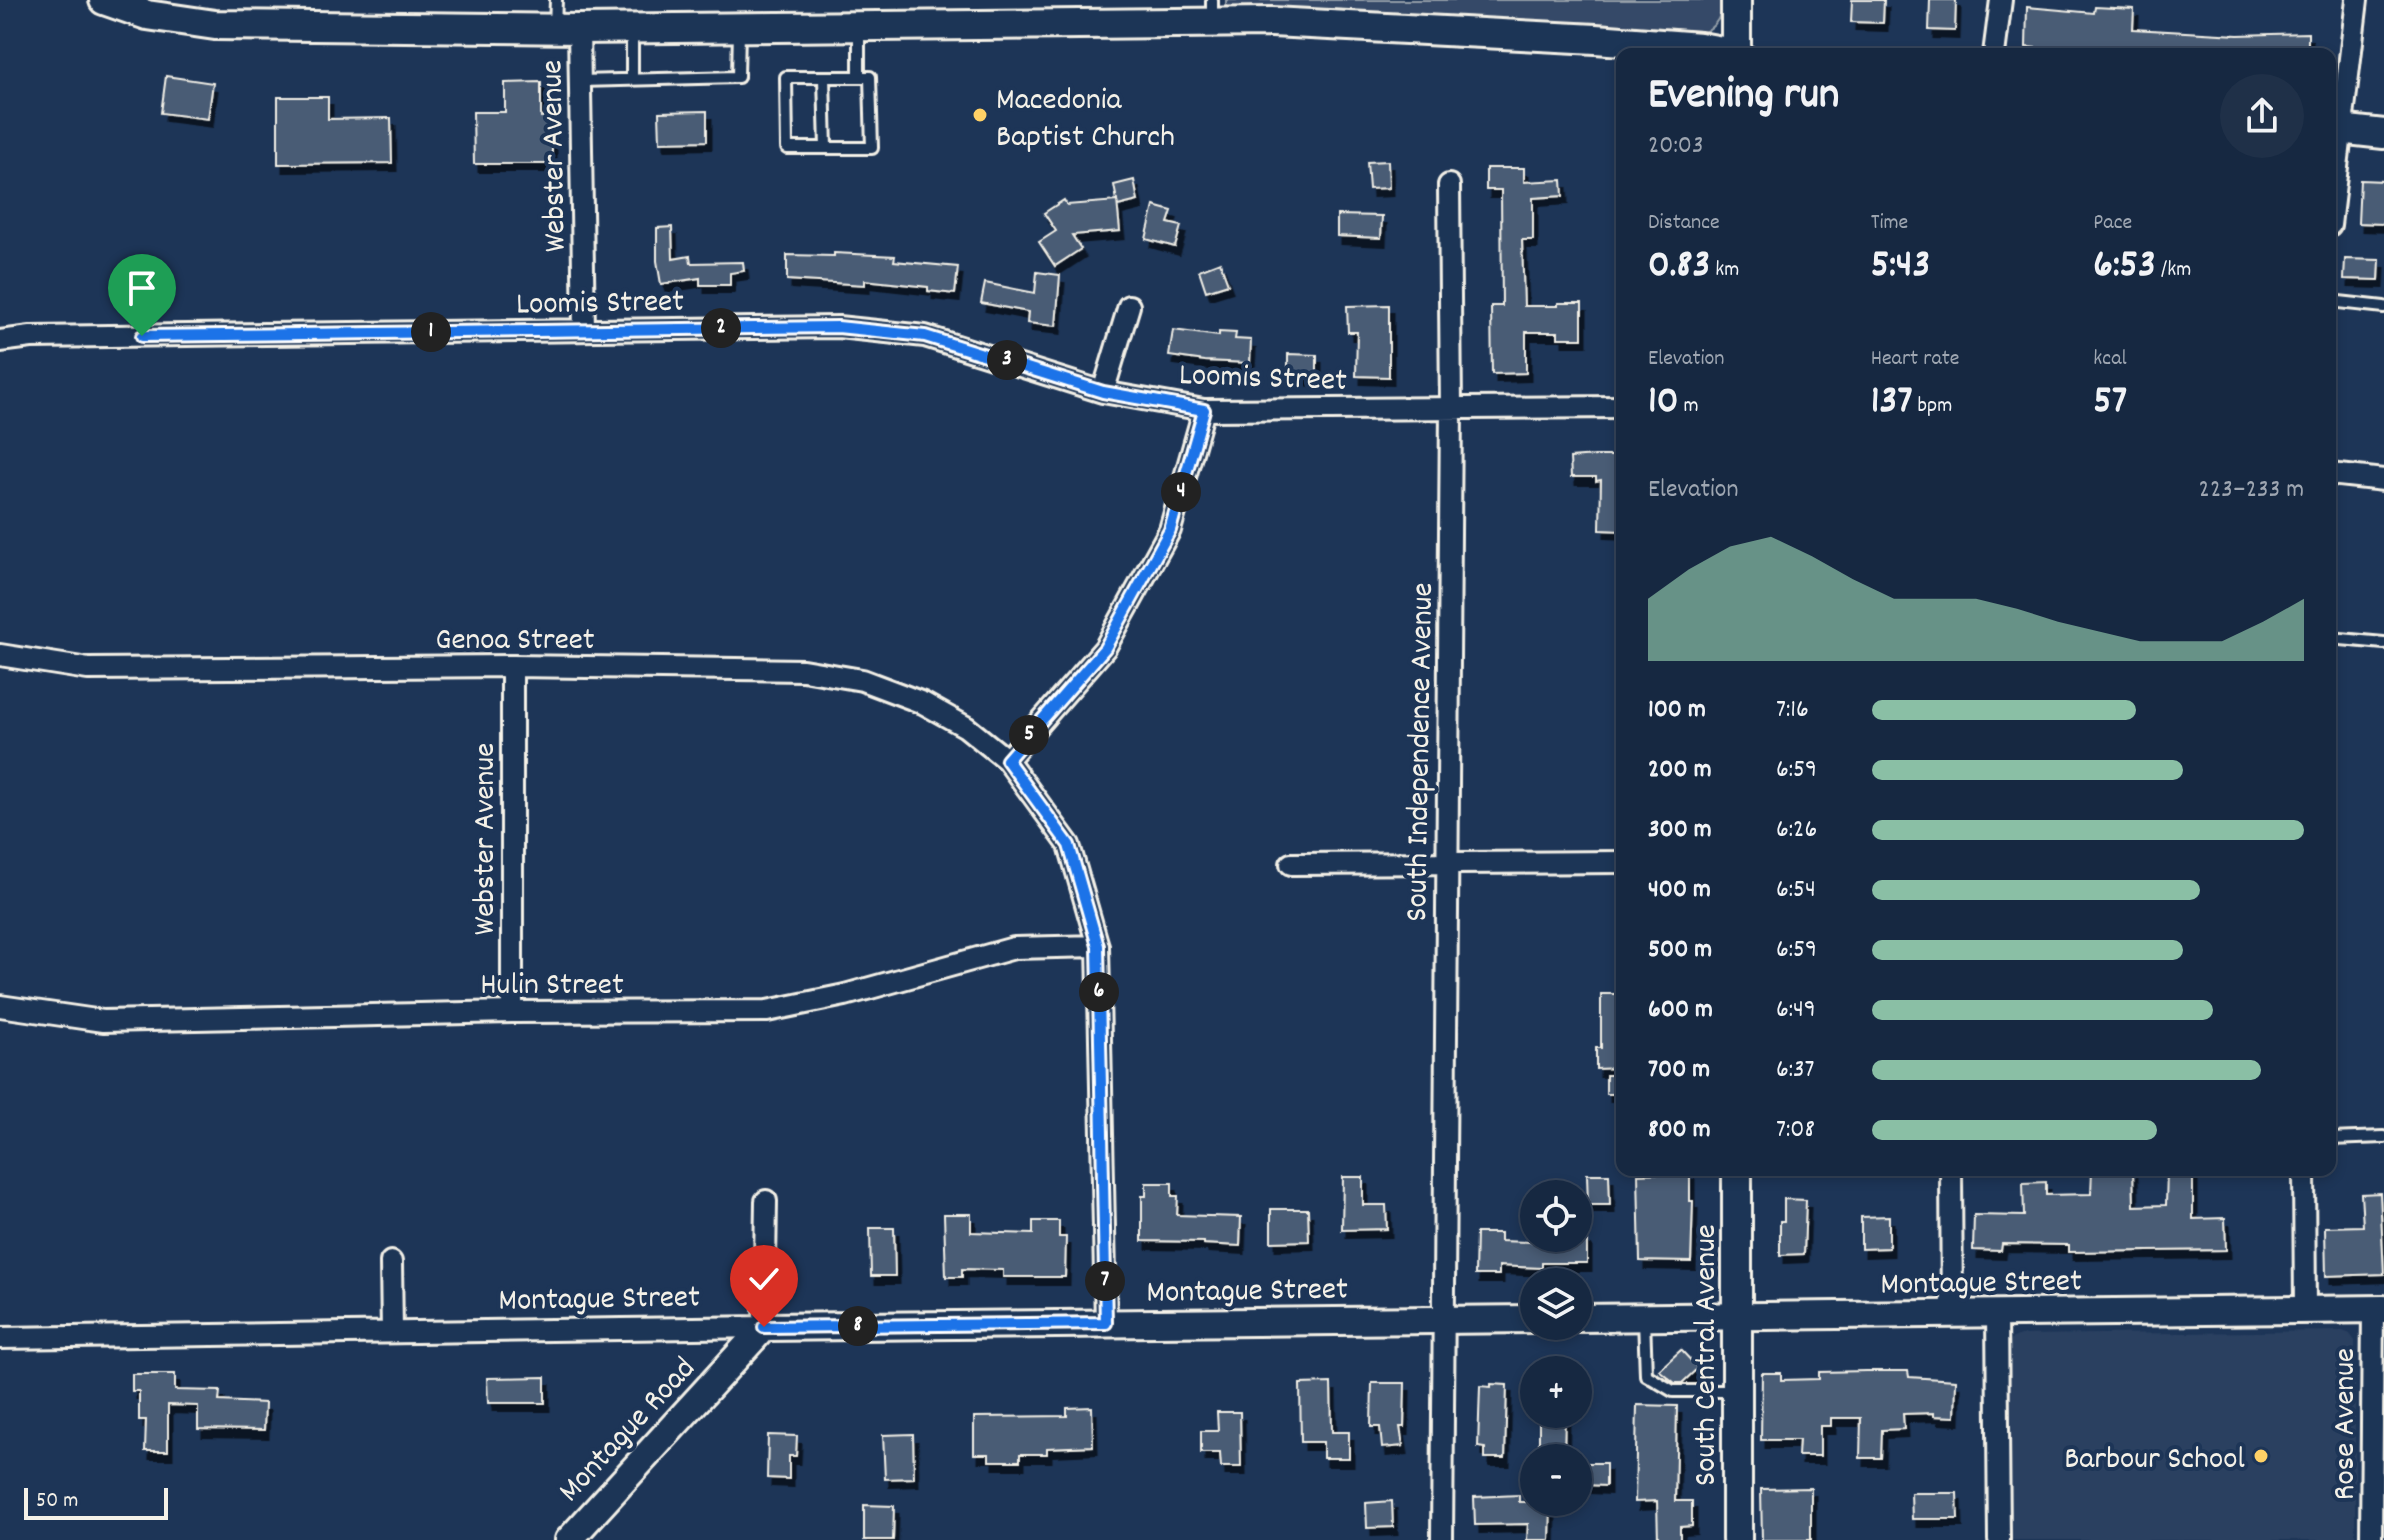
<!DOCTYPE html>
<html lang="en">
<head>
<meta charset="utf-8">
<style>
	:root { --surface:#162841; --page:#1f3048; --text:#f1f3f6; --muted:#9ea6b1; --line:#35445a; --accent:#8abfa5 }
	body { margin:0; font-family:Dekko,sans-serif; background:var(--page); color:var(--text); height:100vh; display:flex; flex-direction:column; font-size:30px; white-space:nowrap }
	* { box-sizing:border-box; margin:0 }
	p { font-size:26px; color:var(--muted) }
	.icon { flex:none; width:44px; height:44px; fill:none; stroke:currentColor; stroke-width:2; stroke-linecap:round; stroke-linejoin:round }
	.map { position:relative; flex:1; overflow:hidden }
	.side { position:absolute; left:1616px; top:48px; width:720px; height:1128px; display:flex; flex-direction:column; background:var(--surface); border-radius:16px; box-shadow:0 4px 12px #0003,0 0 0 2px var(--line) }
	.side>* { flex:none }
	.tools { position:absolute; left:1520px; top:1180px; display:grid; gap:16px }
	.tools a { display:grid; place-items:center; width:72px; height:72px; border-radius:50%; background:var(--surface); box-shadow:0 4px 12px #0003,0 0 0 2px var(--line); font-size:40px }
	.scale { position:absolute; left:24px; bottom:20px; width:144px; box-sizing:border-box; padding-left:8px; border:4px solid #f4f1e8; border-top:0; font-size:22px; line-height:28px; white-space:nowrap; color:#f4f1e8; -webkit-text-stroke:6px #1d3557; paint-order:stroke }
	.pin { position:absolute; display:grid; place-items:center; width:68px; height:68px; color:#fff; margin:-82px -34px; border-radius:50% 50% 50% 0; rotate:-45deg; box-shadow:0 0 8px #0007 }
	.pin .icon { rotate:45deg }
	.km { position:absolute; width:40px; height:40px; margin:-20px; border-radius:50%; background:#222; color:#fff; font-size:22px; line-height:40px; text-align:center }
	.round { display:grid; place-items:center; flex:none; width:84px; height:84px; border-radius:42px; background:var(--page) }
	.headline { display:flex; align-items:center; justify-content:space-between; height:136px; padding:0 32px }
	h1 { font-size:44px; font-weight:700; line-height:60px }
	.stats { display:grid; grid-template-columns:repeat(3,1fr); gap:12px; height:136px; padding:8px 32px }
	.stats div { display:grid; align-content:center }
	.stats b { font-size:40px; font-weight:700 }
	.stats small { font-size:22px; font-weight:400 }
	.stats p { font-size:22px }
	.chart { height:224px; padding:16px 32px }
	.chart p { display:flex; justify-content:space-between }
	.chart svg { width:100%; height:144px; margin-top:8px; fill:var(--accent); opacity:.7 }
	ul { padding:0 32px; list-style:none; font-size:26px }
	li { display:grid; grid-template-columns:128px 96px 1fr; align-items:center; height:60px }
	li i { height:20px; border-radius:10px; background:var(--accent) }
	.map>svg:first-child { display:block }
	.built { fill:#2a4060 }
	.green { fill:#354a67; stroke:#949ea8; stroke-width:2 }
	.building { fill:#485b74; stroke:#f4f1e8; stroke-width:2; filter:url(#shadow) }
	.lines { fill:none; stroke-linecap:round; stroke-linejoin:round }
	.service-casing { stroke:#f4f1e8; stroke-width:16 }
	.minor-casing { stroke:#f4f1e8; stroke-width:26 }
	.tertiary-casing { stroke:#f4f1e8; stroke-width:32 }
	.secondary-casing { stroke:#f4f1e8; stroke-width:34 }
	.service { stroke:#1d3557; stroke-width:10 }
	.minor { stroke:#1d3557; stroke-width:20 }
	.tertiary { stroke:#1d3557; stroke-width:26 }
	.secondary { stroke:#1d3557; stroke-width:28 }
	.route-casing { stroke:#fff; stroke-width:16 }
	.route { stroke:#1a73e8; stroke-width:10 }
	.poi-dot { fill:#ffd166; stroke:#1d3557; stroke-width:3 }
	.labels { text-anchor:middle; stroke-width:8; stroke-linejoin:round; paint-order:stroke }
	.poi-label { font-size:32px; fill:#f4f1e8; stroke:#1d3557; text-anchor:start }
	.street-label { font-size:32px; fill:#f4f1e8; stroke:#1d3557 }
</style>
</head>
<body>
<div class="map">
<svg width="2384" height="1540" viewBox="0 0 2384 1540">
	<defs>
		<filter id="shadow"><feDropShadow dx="4.5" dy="8" stdDeviation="0" flood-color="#0009"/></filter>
	</defs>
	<rect width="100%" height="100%" fill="#1d3557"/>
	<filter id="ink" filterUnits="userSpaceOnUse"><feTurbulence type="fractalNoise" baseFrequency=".0125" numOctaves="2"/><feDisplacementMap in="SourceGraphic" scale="16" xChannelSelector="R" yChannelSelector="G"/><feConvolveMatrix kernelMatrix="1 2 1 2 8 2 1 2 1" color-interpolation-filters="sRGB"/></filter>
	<g filter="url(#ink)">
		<path class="built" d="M2343,1331L2350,1334L2355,1341V1540H2006L2007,1348L2011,1339L2020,1335Z"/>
		<path class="green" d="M1226,0H1722C1722,23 1712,29 1693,38L1226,10Z"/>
		<path class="building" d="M1852,0H1884L1883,23L1851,22Z
			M1930,0H1956L1955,31L1929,30Z
			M2027,7L2094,13L2095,7L2134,9L2133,29L2238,35L2308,33V54H2102L2026,47Z
			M166,76L213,83L208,119L161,113Z
			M541,82V117L552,116V164H474L473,112H505V83Z
			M278,97H328V119L391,118L392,163L278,164Z
			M707,111V141L660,142L659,112Z
			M1388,161L1389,188L1369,189L1367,162Z
			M1486,168H1524V182L1562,180L1563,196L1533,198V240H1522L1524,306H1558V303H1582V338H1558V332H1526V373L1492,374L1491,306H1502L1501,190H1486Z
			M1134,180L1138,201L1118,206L1114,185Z
			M2360,180L2384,181V224L2358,223Z
			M1064,200L1067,205L1117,201L1120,231L1072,235L1081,249L1055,266L1039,242L1056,231L1044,213Z
			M1154,206L1172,211L1168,223L1181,226L1175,247L1146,239Z
			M1337,215L1382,216L1381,238L1337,236Z
			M672,227L673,259L690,256L691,263L743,262L744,271L730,273V285H700V278L661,284L657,261V228Z
			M834,253L895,256L894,261L958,267L955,294L928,291V287L865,280V285L787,280V255L834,256Z
			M2345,259L2380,260L2379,280L2344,279Z
			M1220,262L1228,284L1206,291L1199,270Z
			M1037,272L1060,275L1056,326L1027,323L1028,312L981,303L985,283L1035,293Z
			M1389,305V377L1356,376L1357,332H1348L1347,306Z
			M1173,330L1219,336V332L1236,333L1235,339L1251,340L1250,363L1205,361L1169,356Z
			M1288,354L1317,355V378L1288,377Z
			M1596,456H1622V531L1600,530L1601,480L1596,481V477H1571L1570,458Z
			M1601,994H1622V1023H1618L1619,1068L1596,1069V1048H1601Z
			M1606,1075H1622V1094H1606Z
			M2092,1170H2133L2134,1206L2166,1205L2167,1170H2193V1219L2225,1218L2226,1250L2069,1252V1245L2002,1244L2001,1251L1973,1250L1974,1215L2024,1216L2023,1183L2046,1182V1195L2091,1194Z
			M1690,1172V1201H1693L1691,1262L1640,1261L1638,1174Z
			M1587,1174H1609L1610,1205H1588Z
			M1343,1177H1363V1205H1386L1387,1229L1342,1230Z
			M1146,1183H1172V1196H1178L1177,1215L1241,1217L1240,1246L1204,1244V1242L1142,1241V1196H1146Z
			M2380,1193L2384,1274L2326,1276L2325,1227L2363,1226L2361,1194Z
			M1784,1199L1806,1200L1804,1254L1780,1255V1221H1784Z
			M1271,1209H1308L1309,1241L1271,1242Z
			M944,1214H971V1232L1033,1234V1221H1059V1237H1066L1065,1277H1003V1270L962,1269V1277H946Z
			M1889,1216V1248L1861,1249V1217Z
			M870,1228H894L895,1276H871Z
			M1476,1233H1500V1241L1562,1243V1238H1587V1263H1542V1268L1499,1266V1275H1475Z
			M1681,1350L1698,1368L1682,1383H1675L1659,1370Z
			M1867,1371H1908L1909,1377L1956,1380L1955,1417L1934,1416V1413L1903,1414L1904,1429L1882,1430L1881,1458H1860L1861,1418H1831V1426H1820V1456H1798L1799,1440H1761L1762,1373H1781V1380L1819,1379V1372Z
			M132,1374H175V1390L220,1391L219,1401L265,1403L264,1430L198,1429V1406L168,1405V1451H145L146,1420H139V1391H132Z
			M545,1377V1403H488L487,1378Z
			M1331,1383L1332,1432H1349V1458H1323V1442H1301L1300,1384Z
			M1372,1383H1405L1404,1427H1400L1403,1446L1382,1448L1380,1427H1371Z
			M1491,1384L1507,1385L1505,1458H1485V1448L1478,1447L1480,1386L1491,1387Z
			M1637,1405L1677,1406L1675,1501H1692V1526L1680,1527V1540H1658L1657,1501L1635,1502Z
			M1092,1407L1093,1446L1047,1448V1454H1020V1461H989V1454H974V1417L1067,1416V1408Z
			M1217,1412H1240L1241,1467H1221L1220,1453H1201V1431H1218Z
			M1539,1414H1565L1564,1457H1539Z
			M913,1434L914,1478L885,1479L883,1435Z
			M768,1435L797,1436L796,1456H789V1479L767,1478Z
			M1587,1463H1606V1486L1586,1485Z
			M1811,1488V1540H1762L1761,1489Z
			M1911,1493H1957L1958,1519H1912Z
			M1519,1495V1502H1551L1550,1540H1527L1528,1524L1475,1525L1474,1497Z
			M1392,1501L1393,1527L1367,1528L1366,1503Z
			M864,1505L894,1506L893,1540H864Z"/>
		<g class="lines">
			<defs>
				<path id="service" d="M1212,0V20
					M555,27L556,0
					M859,28V77H786L787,148H872L870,77H859
					M632,29V79
					M824,78L826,148
					M580,81L738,77L739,29
					M2330,301L2384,307
					M2330,638L2384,643
					M2330,1139L2384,1137
					M1644,1319L1646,1375L1673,1391H1734"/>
				<path id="minor" d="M579,29L584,330
					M1994,54L2001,0
					M2330,225L2357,0
					M0,341L31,337L838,327L925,336L1103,392L1204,410L1622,407
					M1103,392L1129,306
					M2330,474L2384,480
					M0,655L88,669L512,666L803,670L862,680L923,703L966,727L1007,760L1069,845L1098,946L1106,1323
					M512,666V1012
					M1007,760L1105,648L1170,530L1204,410
					M1291,864L1622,862
					M0,1006L103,1021L512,1012L767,1011L845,995L1014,948L1098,946
					M1951,1170L1952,1314
					M2304,1170L2305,1310
					M391,1262L392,1332
					M1997,1313L1999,1540
					M0,1338L764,1327L766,1201
					M1442,1540L1451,408L1449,185
					M2371,1540L2373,1309"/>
				<path id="tertiary" d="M1578,1318L2384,1309
					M569,1540L764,1327L1534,1319"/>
				<path id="secondary" d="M104,0L147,15L215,25L579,29L1272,22L1596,39L1700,47L1739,54
					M1736,54V0
					M2330,128L2384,134
					M1737,1540V1170"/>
			</defs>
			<use href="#service" class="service-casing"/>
			<use href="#minor" class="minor-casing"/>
			<use href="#tertiary" class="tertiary-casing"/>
			<use href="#secondary" class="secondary-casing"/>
			<use href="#service" class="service"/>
			<use href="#minor" class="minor"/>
			<use href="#tertiary" class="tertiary"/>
			<use href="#secondary" class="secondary"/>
		</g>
	</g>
	<g class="lines" filter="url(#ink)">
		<defs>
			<path id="route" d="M142,336L838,327L925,336L1103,392L1204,410L1170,530L1105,648L1007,760L1069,845L1098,946L1106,1323L764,1327"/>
		</defs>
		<use href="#route" class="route-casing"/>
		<use href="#route" class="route"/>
	</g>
	<g class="poi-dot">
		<circle cx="980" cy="115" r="8"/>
		<circle cx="2261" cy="1456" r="8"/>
	</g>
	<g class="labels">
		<g class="poi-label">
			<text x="996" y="108">Macedonia<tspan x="996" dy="37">Baptist Church</tspan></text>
			<text x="2245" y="1467" text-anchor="end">Barbour School</text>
		</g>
		<g class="street-label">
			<text transform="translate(551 156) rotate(-91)" y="11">Webster Avenue</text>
			<text transform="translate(600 300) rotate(-1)" y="11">Loomis Street</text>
			<text transform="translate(1263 375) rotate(2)" y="11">Loomis Street</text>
			<text x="515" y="648">Genoa Street</text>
			<text transform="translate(1417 752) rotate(-89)" y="11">South Independence Avenue</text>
			<text transform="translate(482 839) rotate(-90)" y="11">Webster Avenue</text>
			<text x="552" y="993">Hulin Street</text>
			<text transform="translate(1981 1280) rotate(-1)" y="11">Montague Street</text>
			<text transform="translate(1247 1288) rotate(-1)" y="11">Montague Street</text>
			<text transform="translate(599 1296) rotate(-1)" y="11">Montague Street</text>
			<text transform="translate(1703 1355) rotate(-90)" y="11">South Central Avenue</text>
			<text transform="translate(2342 1424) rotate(-90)" y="11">Rose Avenue</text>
			<text transform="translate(625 1428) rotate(-47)" y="11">Montague Road</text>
		</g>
	</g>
</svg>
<div class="tools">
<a><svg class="icon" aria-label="locate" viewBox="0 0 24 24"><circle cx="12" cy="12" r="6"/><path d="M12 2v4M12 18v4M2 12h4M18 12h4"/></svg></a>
<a><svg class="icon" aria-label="layers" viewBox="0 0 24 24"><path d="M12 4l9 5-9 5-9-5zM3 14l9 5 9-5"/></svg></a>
<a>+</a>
<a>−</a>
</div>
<div class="scale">50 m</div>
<div class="pin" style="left:142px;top:336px;background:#1e9e55"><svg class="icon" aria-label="arrive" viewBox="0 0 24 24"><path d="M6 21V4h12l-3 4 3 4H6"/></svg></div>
<div class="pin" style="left:764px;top:1327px;background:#d93025"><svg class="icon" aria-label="check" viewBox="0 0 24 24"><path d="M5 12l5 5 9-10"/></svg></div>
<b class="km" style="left:431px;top:332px">1</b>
<b class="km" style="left:721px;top:328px">2</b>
<b class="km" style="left:1007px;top:360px">3</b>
<b class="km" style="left:1181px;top:492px">4</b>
<b class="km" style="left:1029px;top:735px">5</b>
<b class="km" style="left:1099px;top:992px">6</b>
<b class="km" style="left:1105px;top:1281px">7</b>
<b class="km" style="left:858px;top:1326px">8</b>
<section class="side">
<div class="headline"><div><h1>Evening run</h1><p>20:03</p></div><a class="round"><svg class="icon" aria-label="share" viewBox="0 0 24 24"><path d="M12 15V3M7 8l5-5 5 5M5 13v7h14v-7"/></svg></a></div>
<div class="stats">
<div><p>Distance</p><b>0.83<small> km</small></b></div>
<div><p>Time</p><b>5:43</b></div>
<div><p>Pace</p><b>6:53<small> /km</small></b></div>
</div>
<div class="stats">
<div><p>Elevation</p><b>10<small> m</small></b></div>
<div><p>Heart rate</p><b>137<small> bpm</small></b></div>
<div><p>kcal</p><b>57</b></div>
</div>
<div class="chart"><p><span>Elevation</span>223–233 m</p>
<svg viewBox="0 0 160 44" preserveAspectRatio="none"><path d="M0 44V25L10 16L20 9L30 6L40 12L50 19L60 25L70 25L80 25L90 28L100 32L110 35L120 38L130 38L140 38L150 32L160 25V44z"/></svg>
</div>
<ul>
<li><b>100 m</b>7:16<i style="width:61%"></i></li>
<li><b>200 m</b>6:59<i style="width:72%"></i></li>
<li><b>300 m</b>6:26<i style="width:100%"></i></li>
<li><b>400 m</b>6:54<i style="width:76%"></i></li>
<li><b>500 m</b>6:59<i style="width:72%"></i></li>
<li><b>600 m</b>6:49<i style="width:79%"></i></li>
<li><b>700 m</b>6:37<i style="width:90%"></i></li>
<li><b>800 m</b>7:08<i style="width:66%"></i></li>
</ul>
</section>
</div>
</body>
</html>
